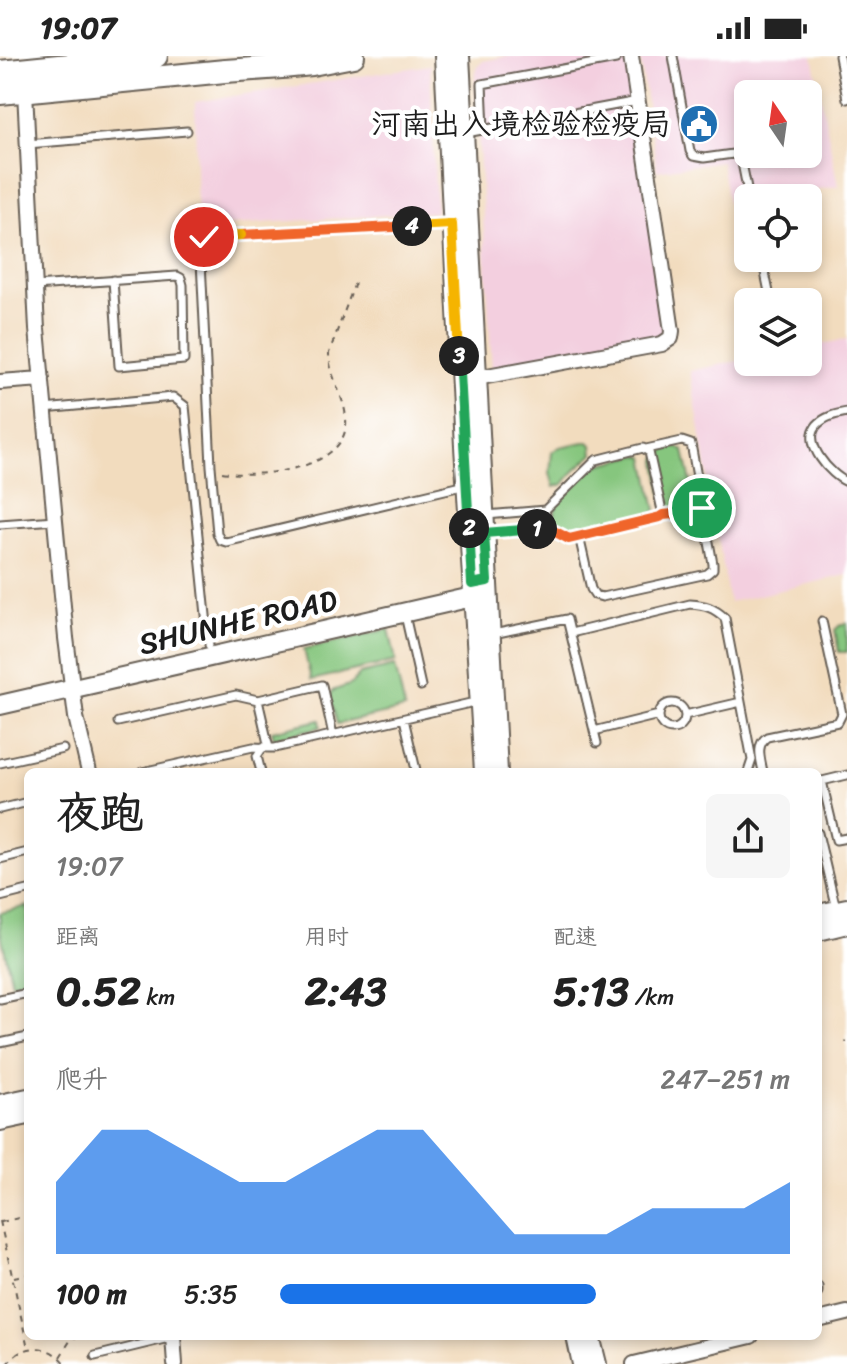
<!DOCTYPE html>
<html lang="zh">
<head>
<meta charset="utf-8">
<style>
	:root { --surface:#fff; --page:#f6f6f6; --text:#222; --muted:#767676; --accent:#1a73e8 }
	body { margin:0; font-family:Sriracha,"LXGW WenKai TC",sans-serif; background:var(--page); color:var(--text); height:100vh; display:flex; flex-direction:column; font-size:30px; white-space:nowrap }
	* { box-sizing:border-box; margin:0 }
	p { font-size:26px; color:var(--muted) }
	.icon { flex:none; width:44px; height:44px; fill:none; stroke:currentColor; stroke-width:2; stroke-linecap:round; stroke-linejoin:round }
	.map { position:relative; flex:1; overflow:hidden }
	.side { position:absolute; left:24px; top:712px; width:798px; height:572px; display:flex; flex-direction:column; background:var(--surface); border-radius:12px; box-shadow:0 4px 12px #0003 }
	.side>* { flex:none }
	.needle { width:52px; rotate:347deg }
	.fabs { position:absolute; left:734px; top:24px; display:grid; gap:16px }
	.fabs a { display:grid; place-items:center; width:88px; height:88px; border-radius:12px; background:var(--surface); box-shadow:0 4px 12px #0003; font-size:40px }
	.pin { position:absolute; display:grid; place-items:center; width:68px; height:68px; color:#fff; margin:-34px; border:4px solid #fff; border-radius:50%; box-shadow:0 2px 8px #0007 }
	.km { position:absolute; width:40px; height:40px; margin:-20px; border-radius:50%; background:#222; color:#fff; font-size:22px; line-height:40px; text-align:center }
	.round { display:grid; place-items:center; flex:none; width:84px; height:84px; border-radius:12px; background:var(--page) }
	.head { display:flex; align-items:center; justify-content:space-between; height:136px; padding:0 32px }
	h1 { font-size:44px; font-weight:800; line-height:60px }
	.metrics { display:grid; grid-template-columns:repeat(3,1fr); gap:12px; height:136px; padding:8px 32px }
	.metrics div { display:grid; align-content:center }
	.metrics b { font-size:40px; font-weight:800 }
	.metrics small { font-size:22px; font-weight:400 }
	.metrics p { font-size:22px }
	.chart { height:224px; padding:16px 32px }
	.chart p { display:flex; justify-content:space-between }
	.chart svg { width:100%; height:144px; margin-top:8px; fill:var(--accent); opacity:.7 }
	ul { padding:0 32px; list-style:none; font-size:26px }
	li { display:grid; grid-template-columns:128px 96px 1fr; align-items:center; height:60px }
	li i { height:20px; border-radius:10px; background:var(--accent) }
	.status { display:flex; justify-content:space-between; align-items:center; height:56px; padding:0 40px; background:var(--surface); direction:ltr }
	.status svg { height:22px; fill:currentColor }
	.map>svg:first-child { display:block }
	.built { fill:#f3cfdf; fill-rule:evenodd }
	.green { fill:#86c67e; stroke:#51714d; stroke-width:2 }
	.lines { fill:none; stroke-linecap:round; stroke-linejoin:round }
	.service-casing { stroke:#675f55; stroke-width:11 }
	.minor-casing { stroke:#675f55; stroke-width:18 }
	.tertiary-casing { stroke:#675f55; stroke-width:22 }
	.secondary-casing { stroke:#675f55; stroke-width:24 }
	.primary-casing { stroke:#675f55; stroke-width:26 }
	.path { stroke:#675f55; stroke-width:2; stroke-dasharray:6 6; stroke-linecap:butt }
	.service { stroke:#fff; stroke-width:7 }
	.minor { stroke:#fff; stroke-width:14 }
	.tertiary { stroke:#fff; stroke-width:18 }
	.secondary { stroke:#fff; stroke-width:20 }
	.primary { stroke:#fff; stroke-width:22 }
	.split-1-casing { stroke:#fff; stroke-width:16 }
	.split-2-casing { stroke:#fff; stroke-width:16 }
	.split-3-casing { stroke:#fff; stroke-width:16 }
	.split-4-casing { stroke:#fff; stroke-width:16 }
	.split-5-casing { stroke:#fff; stroke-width:16 }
	.split-6-casing { stroke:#fff; stroke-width:16 }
	.split-1 { stroke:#f0652b; stroke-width:10 }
	.split-2 { stroke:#22a559; stroke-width:10 }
	.split-3 { stroke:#22a559; stroke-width:10 }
	.split-4 { stroke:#f5b400; stroke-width:10 }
	.split-5 { stroke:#f0652b; stroke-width:10 }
	.split-6 { stroke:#f5b400; stroke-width:10 }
	.labels { text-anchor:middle; stroke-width:8; stroke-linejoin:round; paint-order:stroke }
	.poi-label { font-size:30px; fill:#1c1c1c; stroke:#fff; text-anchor:end }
	.street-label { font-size:30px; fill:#1c1c1c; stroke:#fff }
</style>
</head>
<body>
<div class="status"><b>19:07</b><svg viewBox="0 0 49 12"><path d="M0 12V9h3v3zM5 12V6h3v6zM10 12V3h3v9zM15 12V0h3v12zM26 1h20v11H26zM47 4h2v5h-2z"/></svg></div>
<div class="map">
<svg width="847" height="1308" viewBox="0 0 847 1308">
	<rect width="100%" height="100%" fill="#fff"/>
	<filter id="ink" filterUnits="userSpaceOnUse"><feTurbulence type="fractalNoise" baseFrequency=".0125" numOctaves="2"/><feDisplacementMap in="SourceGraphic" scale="16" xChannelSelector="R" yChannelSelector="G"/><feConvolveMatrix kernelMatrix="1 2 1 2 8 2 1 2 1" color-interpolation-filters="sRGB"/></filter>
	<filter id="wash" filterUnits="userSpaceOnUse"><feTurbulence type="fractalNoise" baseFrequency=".006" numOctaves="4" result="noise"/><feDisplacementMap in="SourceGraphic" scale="32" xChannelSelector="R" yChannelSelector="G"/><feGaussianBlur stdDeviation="1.8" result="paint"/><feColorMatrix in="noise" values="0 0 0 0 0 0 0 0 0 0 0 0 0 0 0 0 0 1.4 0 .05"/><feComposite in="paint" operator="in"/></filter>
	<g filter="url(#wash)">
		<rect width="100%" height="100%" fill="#f2dcbe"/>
		<path class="built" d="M510,0H626L666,281L492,313L475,21L478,10L483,5Z
			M640,0H813L838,130L763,142H748V144L728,148L721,105L657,115ZM748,38H808V98H748Z
			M430,9L436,156L197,171L195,46Z
			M847,283V519L729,546L690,315L748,303V306H808V291Z"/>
		<path class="green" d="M584,386H589L592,389L593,398L574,415L564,428L554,431L550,417L552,396L560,391Z
			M672,392H679L684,395L696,448C687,454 672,458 664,450L657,405C658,396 664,395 672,392Z
			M639,399L645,401L656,454L654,457L638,463L564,477C554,470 554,461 556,449L594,410Z
			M847,567V596H839L835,574L839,570Z
			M389,573L396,605L311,624L304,593Z
			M395,610L405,653L337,668L330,640L332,635L352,628L360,618Z
			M320,664L321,671L274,682L272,675Z
			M28,850V923L12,927L0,874V857Z"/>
	</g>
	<g filter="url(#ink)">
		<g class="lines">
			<defs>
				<path id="service" d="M673,0L690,95L693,100L704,102L740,97L749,142
					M839,0L847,43
					M484,74L482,28L616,3V0
					M466,77L638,45
					M27,88L187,75
					M204,181L452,168
					M762,202L771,246
					M201,205L211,410L217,477L220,484L226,486L466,429
					M35,230L177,220L181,222L183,229L184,304L119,310L113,224
					M44,353L173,341L185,350L209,589
					M847,356C837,358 825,360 817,369C802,387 830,419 847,426
					M545,454L596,404L643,392L649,396L663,459L660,461L569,483L548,472
					M486,459L545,454L548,472L487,477
					M663,459L673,458L702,452
					M0,468L55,464
					M579,480L591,533L595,539L602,541L707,518L713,513V508L691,388L682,385L646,393
					M405,559L421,630
					M571,577L690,548C706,549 714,552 725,562L752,704L748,716
					M493,578L567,563L597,687
					M659 660a13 13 0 1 1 26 0a13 13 0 1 1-26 0Z
					M685,659L741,646
					M404,663L416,714
					M118,666L236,639L258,644
					M594,675L659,659
					M269,692L258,644L322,629L333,679
					M0,707L63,693
					M142,716L253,691L275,692L479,645
					M261,716L257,700L263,691
					M763,716C761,704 755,689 767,681L838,666L842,658L822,565
					M847,719L822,725L836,784L847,782
					M0,753L28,746
					M818,777L836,853
					M0,803L28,796
					M0,841L28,834
					M0,943L28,937
					M0,987L28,981
					M818,1230V1236
					M95,1300L173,1281"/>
				<path id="minor" d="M25,35L37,273L66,582L76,661L89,716
					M476,322L662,288L671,282L672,275L631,0
					M0,326L42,323
					M818,1264L847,1257
					M173,1280L175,1308
					M634,1308L751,1280"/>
				<path id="tertiary" d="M444,0L464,390L484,716
					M460,0L498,716
					M0,649L485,538
					M576,1280L582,1308
					M590,1280L597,1308"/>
				<path id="secondary" d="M818,859L847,853
					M818,874L847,867
					M0,1049L28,1043
					M0,1064L28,1058"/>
				<path id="primary" d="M0,16L156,0
					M0,37L225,15L282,11L312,8L353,0"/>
			</defs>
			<use href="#service" class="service-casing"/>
			<use href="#minor" class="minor-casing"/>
			<use href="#tertiary" class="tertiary-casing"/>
			<use href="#secondary" class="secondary-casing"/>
			<use href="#primary" class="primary-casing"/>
			<path class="path" d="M222,416C257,422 341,415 346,370C348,344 329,323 329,297L356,224
				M845,986L847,985
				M0,1165L28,1292
				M1,1166L28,1160
				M14,1221L28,1218
				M60,1301L70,1285L76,1281L116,1280
				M7,1308C23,1287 49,1287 65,1308"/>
			<use href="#service" class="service"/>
			<use href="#minor" class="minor"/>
			<use href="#tertiary" class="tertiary"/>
			<use href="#secondary" class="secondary"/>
			<use href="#primary" class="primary"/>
		</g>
	</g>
	<g class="lines" filter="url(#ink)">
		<defs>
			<path id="split-1" d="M537,473L548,472L569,483L660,461L663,459L673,458L702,452"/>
			<path id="split-2" d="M469,472L472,528L487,525L484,477L537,473"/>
			<path id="split-3" d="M459,300L469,472"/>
			<path id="split-4" d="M412,170L452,168L459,300"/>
			<path id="split-5" d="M241,179L412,170"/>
			<path id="split-6" d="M204,181L241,179"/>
		</defs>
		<use href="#split-1" class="split-1-casing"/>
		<use href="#split-2" class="split-2-casing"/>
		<use href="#split-3" class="split-3-casing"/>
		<use href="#split-4" class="split-4-casing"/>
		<use href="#split-5" class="split-5-casing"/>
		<use href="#split-6" class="split-6-casing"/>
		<use href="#split-1" class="split-1"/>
		<use href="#split-2" class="split-2"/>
		<use href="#split-3" class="split-3"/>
		<use href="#split-4" class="split-4"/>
		<use href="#split-5" class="split-5"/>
		<use href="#split-6" class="split-6"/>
	</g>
	<defs>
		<symbol id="civic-disc" viewBox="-11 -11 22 22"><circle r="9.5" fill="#1f6fb2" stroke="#fff"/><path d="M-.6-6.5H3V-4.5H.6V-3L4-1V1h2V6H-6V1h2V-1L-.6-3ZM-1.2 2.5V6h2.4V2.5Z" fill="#fff"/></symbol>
	</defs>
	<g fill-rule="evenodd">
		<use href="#civic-disc" x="677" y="46" width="44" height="44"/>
	</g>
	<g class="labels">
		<g class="poi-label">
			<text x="671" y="78">河南出入境检验检疫局</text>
		</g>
		<g class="street-label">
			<text transform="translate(238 566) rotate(-13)" y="10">SHUNHE ROAD</text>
		</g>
	</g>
</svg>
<div class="fabs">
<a><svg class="needle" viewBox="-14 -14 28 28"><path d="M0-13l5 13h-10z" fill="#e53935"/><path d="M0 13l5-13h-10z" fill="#767676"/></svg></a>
<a><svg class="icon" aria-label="locate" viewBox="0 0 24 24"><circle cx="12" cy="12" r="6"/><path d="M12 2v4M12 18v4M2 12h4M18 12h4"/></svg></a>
<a><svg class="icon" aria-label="layers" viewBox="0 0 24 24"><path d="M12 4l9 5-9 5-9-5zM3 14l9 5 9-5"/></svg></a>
</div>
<div class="pin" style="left:702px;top:452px;background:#1e9e55"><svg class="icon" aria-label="arrive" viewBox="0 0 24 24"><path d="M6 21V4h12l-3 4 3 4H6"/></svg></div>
<div class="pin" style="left:204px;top:181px;background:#d93025"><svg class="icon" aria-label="check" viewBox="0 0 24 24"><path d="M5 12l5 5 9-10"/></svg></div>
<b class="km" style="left:537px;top:473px">1</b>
<b class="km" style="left:469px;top:472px">2</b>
<b class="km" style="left:459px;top:300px">3</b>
<b class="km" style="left:412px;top:170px">4</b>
<section class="side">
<div class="head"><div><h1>夜跑</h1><p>19:07</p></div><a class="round"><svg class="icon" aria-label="share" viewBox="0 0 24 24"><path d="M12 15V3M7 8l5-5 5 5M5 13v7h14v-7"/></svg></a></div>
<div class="metrics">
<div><p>距离</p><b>0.52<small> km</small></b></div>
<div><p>用时</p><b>2:43</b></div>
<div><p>配速</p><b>5:13<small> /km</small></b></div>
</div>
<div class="chart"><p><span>爬升</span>247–251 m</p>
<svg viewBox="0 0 160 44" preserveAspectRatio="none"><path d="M0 44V22L10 6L20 6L30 14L40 22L50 22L60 14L70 6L80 6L90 22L100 38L110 38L120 38L130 30L140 30L150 30L160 22V44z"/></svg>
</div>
<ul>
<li><b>100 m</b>5:35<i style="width:62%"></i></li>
</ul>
</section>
</div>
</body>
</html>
